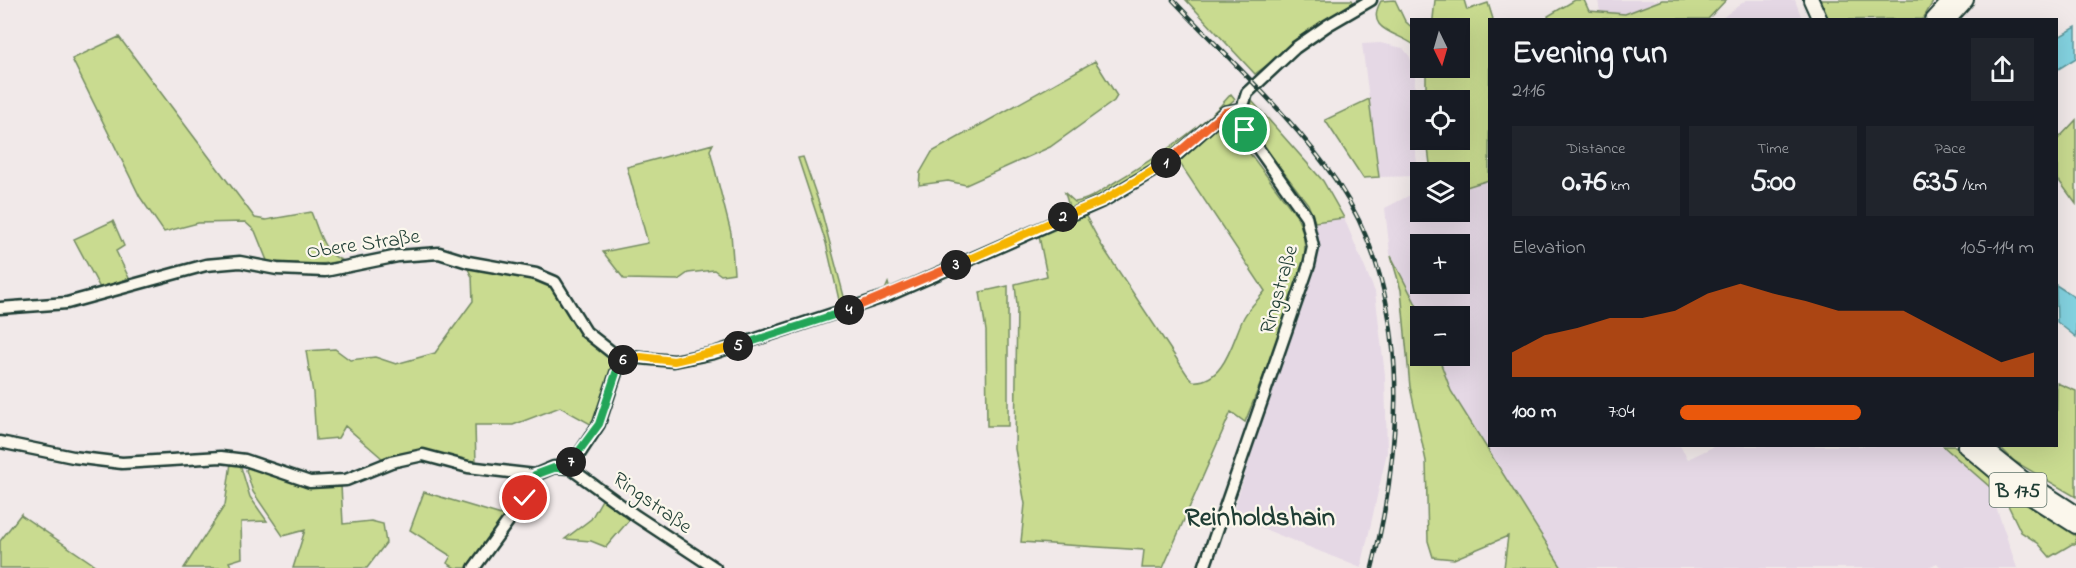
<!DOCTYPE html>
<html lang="en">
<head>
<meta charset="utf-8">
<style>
	:root { --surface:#171b24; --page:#20242c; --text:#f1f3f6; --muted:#9ea1a6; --accent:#ea580c }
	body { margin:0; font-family:"Indie Flower",sans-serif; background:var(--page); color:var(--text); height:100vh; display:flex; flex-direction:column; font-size:22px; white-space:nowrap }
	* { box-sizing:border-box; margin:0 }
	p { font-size:20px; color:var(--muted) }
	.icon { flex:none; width:33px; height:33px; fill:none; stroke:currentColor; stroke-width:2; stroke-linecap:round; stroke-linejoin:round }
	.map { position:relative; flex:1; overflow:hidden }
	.side { position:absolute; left:1488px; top:18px; width:570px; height:429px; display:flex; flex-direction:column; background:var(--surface); border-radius:0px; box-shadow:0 6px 24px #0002 }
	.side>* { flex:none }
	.needle { width:39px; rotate:175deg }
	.fabs { position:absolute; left:1410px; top:18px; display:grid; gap:12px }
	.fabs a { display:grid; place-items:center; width:60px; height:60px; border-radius:0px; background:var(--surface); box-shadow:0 6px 24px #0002; font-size:30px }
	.pin { position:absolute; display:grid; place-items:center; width:51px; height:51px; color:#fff; margin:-26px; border:3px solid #fff; border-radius:50%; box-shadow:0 2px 6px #0007 }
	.km { position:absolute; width:30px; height:30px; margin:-15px; border-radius:50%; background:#222; color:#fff; font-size:16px; line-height:30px; text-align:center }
	.round { display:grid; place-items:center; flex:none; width:63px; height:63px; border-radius:0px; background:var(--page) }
	.summary { display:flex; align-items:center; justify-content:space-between; height:102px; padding:0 24px }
	h1 { font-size:33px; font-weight:700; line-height:45px }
	.stats { display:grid; grid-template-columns:repeat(3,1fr); gap:9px; height:102px; padding:6px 24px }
	.stats div { display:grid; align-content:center; border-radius:0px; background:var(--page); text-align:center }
	.stats b { font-size:30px; font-weight:700 }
	.stats small { font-size:16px; font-weight:400 }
	.stats p { font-size:16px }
	.chart { height:168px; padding:12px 24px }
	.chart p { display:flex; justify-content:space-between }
	.chart svg { width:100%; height:108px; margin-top:6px; fill:var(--accent); opacity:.7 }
	ul { padding:0 24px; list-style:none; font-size:20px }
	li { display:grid; grid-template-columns:96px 72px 1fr; align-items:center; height:45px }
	li i { height:15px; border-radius:8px; background:var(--accent) }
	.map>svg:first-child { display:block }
	.built { fill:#e5d8e5; fill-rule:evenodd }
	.green { fill:#c9db90; stroke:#748c62; stroke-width:1.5 }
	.water { fill:#84d3e1; stroke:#5c979c; stroke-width:1.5 }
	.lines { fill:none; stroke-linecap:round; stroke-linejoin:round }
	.minor-casing { stroke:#1f3d34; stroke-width:15 }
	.major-casing { stroke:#1f3d34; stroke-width:18 }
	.minor { stroke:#fbf7ec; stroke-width:10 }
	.major { stroke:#fbf7ec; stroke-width:14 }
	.rail-casing { stroke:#1f3d34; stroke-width:4.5 }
	.rail { stroke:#fbf7ec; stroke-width:2; stroke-dasharray:7; stroke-linecap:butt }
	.split-1-casing { stroke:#fff; stroke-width:12 }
	.split-2-casing { stroke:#fff; stroke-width:12 }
	.split-3-casing { stroke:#fff; stroke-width:12 }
	.split-4-casing { stroke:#fff; stroke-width:12 }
	.split-5-casing { stroke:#fff; stroke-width:12 }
	.split-6-casing { stroke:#fff; stroke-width:12 }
	.split-7-casing { stroke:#fff; stroke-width:12 }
	.split-8-casing { stroke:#fff; stroke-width:12 }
	.split-1 { stroke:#f0652b; stroke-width:8 }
	.split-2 { stroke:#f5b400; stroke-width:8 }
	.split-3 { stroke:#f5b400; stroke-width:8 }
	.split-4 { stroke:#f0652b; stroke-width:8 }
	.split-5 { stroke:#22a559; stroke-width:8 }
	.split-6 { stroke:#f5b400; stroke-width:8 }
	.split-7 { stroke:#22a559; stroke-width:8 }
	.split-8 { stroke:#22a559; stroke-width:8 }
	.labels { text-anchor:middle; stroke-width:4.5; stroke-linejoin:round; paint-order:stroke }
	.shield { fill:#fbf7ec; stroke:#61756b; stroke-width:1.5 }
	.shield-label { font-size:20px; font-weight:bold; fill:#1f3d34 }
	.street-label { font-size:21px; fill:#1f3d34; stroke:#fbf7ec }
	.district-label { font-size:27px; font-weight:bold; fill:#1f3d34; stroke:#fbf7ec }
</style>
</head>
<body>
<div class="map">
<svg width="2076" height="568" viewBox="0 0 2076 568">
	<rect width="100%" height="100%" fill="#f1e9e9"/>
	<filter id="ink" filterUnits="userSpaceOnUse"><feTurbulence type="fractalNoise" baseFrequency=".0167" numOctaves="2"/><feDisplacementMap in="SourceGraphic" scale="12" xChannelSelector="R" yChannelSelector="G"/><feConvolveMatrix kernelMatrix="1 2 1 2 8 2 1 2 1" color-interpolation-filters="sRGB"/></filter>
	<g filter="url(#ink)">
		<path class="built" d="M1598,0H1662L1625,14L1600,12Z
			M1746,0H1795L1802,19H1721Z
			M1380,43L1403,48L1410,57L1415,73L1414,141L1419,176L1379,177L1362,44Z
			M1489,180L1490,446H1680L1688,459L1715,446H1943L1989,486L2017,568H1941L1937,563L1927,568H1562L1451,391L1438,356H1460V316H1422L1390,254L1385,208L1420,190V212H1460V189ZM1420,244H1460V284H1420Z
			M1344,218L1375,292L1385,375L1387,452L1361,568L1232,516L1273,384L1317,259L1315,222Z"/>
		<path class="green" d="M1186,0H1352L1353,2L1255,74Z
			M1395,0L1405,21L1420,35V50C1405,32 1362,34 1381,1Z
			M1435,0H1464L1467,10L1488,3L1493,19L1490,20L1489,180L1460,189V172H1431L1427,140H1460V100H1426V68H1460V28H1432Z
			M1575,0H1584L1589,11L1625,14L1662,0H1726L1708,19H1549L1548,16Z
			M1816,0H1932L1933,2L1923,19L1826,20Z
			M119,37L255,218L266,220L311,212C319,231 323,255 344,261L312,265L268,263L255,231L245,222L198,223L164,232L140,197L72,59Z
			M1095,61L1117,96L1114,101L1050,147L966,185L948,181L919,185L920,173L932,152Z
			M1231,94L1235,99C1185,144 1133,183 1070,210L1065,193L1075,202C1092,200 1106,187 1120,179C1160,154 1200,131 1231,94Z
			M1369,99L1379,177L1363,178L1325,120Z
			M1252,101L1323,181L1344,218L1315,222L1308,204L1250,128L1249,118Z
			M1224,119L1296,215C1304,231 1306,243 1304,261L1269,362L1245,422L1231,412L1163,568H1142L1144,550L1021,542L1025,504L1015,449L1017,305L1015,284L1047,276L1038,231L1084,213L1102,246L1188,376L1193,381C1225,384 1233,338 1244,317C1249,308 1259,299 1265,291L1177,159Z
			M2076,120V204L2057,178V140Z
			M713,144L710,150L731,233L734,273L721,275L714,270L688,273L678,280L624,279L603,252L648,243L627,167Z
			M803,157L820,206L846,304L885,290L888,283L890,290L844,306L839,300L826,243L798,158Z
			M113,221L124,246L116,251L129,278L100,288L74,239Z
			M1391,256L1422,316L1420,356H1438L1451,391L1562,568H1504L1508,536L1454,559L1433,557L1428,541L1426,461L1410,387L1401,290Z
			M467,267L535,276L552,284L614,359L594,426L560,407L513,425H475L476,464L423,450L383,459L345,426L338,438L316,440L313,393L306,351L335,349L350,360L375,357L396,364L435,353L473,301L472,277Z
			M1008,286V426H987L986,331L980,292Z
			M2057,383L2076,391V497L2014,461L1999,446H2056Z
			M1943,446H1955L2019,500L2076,536V544H2072L2050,557L2038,543L2021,532L2006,501Z
			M231,463L240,464L250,497L267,521L241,522L242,558L229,562L232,568H184L225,505Z
			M249,466L341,485L343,524L371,521L383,524L386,543L367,568H293L305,530L283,536L253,492L246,470Z
			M424,492L508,517L468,568H455L447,563L451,556L410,530Z
			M603,498L631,518L606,547L591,541L565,539L591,519Z
			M21,514V515L99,568H0V541Z"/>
		<path class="water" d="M2076,27V58L2057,70V38Z
			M2056,285L2076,298V337L2057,322Z"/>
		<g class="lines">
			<defs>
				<path id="minor" d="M0,308L67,303L206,265L240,262L277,269L325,271L398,256L439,253L468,262L536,274L555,282L586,332L623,361
					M0,442L73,457L122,463L221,457L245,460L310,482L346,480L391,462L423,455L468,467L535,475
					M570,468L636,516L715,568
					M535,475L554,467L570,468L599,424L619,364L630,357L674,361L714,353L887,296L1103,201L1171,160L1225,112L1242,109
					M474,568L525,498L535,475
					M1204,568L1309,265L1313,247L1306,216L1245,130L1242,109L1247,93L1295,48L1328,25L1371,0"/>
				<path id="major" d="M1811,0L1820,20
					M1933,20L1951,0
					M1948,20L1966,0
					M1965,446L2013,486L2076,526
					M1982,446L2022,478L2076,513"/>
			</defs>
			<use href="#minor" class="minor-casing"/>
			<use href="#major" class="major-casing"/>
			<use href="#minor" class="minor"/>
			<use href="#major" class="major"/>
			<defs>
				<path id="rail" d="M1173,0C1227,58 1292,116 1337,182C1412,294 1404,442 1372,568"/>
			</defs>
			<use href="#rail" class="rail-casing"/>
			<use href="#rail" class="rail"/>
		</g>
	</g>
	<g class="lines" filter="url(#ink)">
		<defs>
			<path id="split-1" d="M1166,163L1225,112L1242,109L1245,130"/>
			<path id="split-2" d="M1063,217L1102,201L1166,163"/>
			<path id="split-3" d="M956,265L1063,217"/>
			<path id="split-4" d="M849,310L956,265"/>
			<path id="split-5" d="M738,346L849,310"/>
			<path id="split-6" d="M623,360L641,357L674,361L738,346"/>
			<path id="split-7" d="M571,462L599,424L619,364L623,360"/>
			<path id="split-8" d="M525,498L535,475L554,468H570L571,462"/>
		</defs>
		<use href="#split-1" class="split-1-casing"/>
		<use href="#split-2" class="split-2-casing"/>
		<use href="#split-3" class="split-3-casing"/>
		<use href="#split-4" class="split-4-casing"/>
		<use href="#split-5" class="split-5-casing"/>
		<use href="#split-6" class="split-6-casing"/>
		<use href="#split-7" class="split-7-casing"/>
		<use href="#split-8" class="split-8-casing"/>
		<use href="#split-1" class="split-1"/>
		<use href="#split-2" class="split-2"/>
		<use href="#split-3" class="split-3"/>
		<use href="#split-4" class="split-4"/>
		<use href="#split-5" class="split-5"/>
		<use href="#split-6" class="split-6"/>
		<use href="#split-7" class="split-7"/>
		<use href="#split-8" class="split-8"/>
	</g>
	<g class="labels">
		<rect class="shield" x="1989.5" y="473" width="57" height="34" rx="4.5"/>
		<g class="shield-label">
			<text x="2018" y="497">B 175</text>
		</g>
		<g class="street-label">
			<text transform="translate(363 243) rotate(-8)" y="7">Obere Straße</text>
			<text transform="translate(1278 289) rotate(-74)" y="7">Ringstraße</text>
			<text transform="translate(653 502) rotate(35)" y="7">Ringstraße</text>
		</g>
		<g class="district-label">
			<text x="1260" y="525">Reinholdshain</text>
		</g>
	</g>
</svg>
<div class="fabs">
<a><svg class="needle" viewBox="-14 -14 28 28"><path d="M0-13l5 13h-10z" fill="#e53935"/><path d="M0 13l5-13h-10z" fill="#9ea1a6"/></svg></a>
<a><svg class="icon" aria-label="locate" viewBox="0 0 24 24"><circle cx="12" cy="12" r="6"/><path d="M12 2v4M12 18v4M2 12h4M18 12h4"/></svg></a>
<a><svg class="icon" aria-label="layers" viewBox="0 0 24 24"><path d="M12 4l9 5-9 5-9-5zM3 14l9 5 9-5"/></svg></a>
<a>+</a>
<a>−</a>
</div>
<div class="pin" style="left:1245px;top:130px;background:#1e9e55"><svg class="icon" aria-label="arrive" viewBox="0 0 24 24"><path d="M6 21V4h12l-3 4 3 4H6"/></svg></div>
<div class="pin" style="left:525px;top:498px;background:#d93025"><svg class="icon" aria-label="check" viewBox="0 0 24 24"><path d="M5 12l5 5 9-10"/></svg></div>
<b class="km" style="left:1166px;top:163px">1</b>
<b class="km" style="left:1063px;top:217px">2</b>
<b class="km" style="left:956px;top:265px">3</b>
<b class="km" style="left:849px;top:310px">4</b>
<b class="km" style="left:738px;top:346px">5</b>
<b class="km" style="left:623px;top:360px">6</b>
<b class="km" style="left:571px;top:462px">7</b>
<section class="side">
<div class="summary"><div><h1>Evening run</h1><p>21:16</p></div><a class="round"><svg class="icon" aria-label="share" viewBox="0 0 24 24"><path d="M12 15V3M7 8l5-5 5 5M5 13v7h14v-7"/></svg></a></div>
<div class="stats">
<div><p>Distance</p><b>0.76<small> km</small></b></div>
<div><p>Time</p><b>5:00</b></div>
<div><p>Pace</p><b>6:35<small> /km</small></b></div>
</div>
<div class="chart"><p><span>Elevation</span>105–114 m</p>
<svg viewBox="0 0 160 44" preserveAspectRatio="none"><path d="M0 44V34L10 27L20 24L30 20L40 20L50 17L60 10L70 6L80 10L90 13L100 17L110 17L120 17L130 24L140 31L150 38L160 34V44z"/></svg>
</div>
<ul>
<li><b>100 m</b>7:04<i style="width:51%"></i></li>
</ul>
</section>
</div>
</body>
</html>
